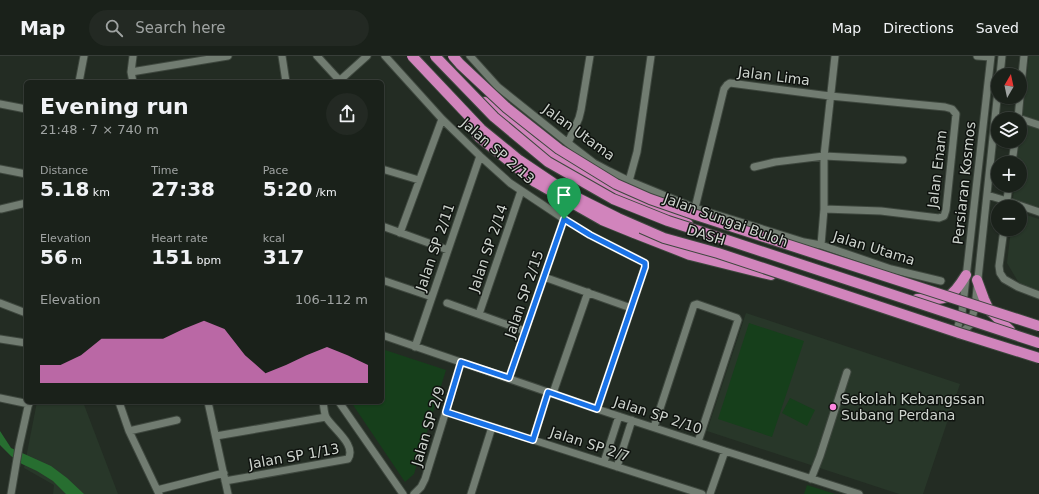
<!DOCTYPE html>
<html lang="en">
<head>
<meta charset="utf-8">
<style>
	:root { --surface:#1a211a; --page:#232923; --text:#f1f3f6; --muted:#9fa3a2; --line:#383e39; --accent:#fe86e0 }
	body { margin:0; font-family:"DejaVu Sans",sans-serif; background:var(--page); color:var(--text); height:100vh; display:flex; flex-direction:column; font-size:15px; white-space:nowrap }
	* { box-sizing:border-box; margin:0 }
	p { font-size:13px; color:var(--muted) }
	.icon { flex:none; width:22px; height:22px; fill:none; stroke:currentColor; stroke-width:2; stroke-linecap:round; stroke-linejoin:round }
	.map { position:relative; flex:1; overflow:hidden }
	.sheet { position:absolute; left:24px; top:24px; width:360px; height:324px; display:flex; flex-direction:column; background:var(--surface); border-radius:6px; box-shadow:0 1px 3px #0004,0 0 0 1px var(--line) }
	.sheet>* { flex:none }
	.needle { width:26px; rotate:9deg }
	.buttons { position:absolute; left:991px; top:12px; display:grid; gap:8px }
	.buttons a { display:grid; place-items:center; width:36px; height:36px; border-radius:50%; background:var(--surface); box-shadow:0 1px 3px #0004,0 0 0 1px var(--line); font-size:20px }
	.pin { position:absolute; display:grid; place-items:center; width:34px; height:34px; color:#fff; margin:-41px -17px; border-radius:50% 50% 50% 0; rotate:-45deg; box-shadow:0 0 4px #0007 }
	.pin .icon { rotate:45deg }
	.round { display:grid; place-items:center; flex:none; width:42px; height:42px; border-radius:21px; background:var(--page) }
	.head { display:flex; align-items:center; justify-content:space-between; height:68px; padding:0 16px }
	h1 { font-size:22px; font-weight:600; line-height:30px }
	.stats { display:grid; grid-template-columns:repeat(3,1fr); gap:6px; height:68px; padding:4px 16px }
	.stats div { display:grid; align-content:center }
	.stats b { font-size:20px; font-weight:600 }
	.stats small { font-size:11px; font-weight:400 }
	.stats p { font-size:11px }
	.chart { height:112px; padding:8px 16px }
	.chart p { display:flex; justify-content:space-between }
	.chart svg { width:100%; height:72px; margin-top:4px; fill:var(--accent); opacity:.7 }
	header { display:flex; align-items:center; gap:24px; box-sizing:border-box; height:56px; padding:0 20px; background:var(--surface); border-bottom:1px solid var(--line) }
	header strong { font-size:19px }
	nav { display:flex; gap:22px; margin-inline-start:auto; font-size:14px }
	.search { width:280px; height:36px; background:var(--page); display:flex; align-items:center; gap:10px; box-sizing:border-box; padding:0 14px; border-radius:22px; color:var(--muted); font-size:15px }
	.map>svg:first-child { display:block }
	.built { fill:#283729 }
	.green { fill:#163f1b }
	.water { fill:#276e30 }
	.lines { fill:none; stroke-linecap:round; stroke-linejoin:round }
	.minor-casing { stroke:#3e473e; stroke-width:9 }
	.highway-casing { stroke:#3e473e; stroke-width:12 }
	.minor { stroke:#717c71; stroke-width:7 }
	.highway { stroke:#d184bc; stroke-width:10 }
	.highway-bridge-casing { stroke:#3e473e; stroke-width:12; stroke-linecap:butt }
	.highway-bridge { stroke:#d184bc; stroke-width:10 }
	.route-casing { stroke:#fff; stroke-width:8 }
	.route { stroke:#1a73e8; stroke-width:5 }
	.poi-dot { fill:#fe86e0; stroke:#0f130f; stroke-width:1.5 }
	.labels { text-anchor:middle; stroke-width:3; stroke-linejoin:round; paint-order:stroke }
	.street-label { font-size:14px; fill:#ced4ce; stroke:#0f130f }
	.poi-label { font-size:14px; fill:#ced4ce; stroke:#0f130f; text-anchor:start }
</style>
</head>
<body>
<header>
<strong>Map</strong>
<div class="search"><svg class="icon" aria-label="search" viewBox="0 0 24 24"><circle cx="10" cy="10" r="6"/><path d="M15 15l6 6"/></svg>Search here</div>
<nav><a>Map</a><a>Directions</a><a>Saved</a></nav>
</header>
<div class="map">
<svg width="1039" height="438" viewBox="0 0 1039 438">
	<rect width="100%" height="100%" fill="#232c23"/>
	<path class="built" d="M1029,0H1039V152L1013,143L1014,129H1020V107H1017L1019,85H1020V78Z
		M1020,157L1039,163V236L1020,229L1007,207L1011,173H1020Z
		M746,257L960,328L923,438H899L707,375Z
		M37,346H83L118,438H53L54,429L24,412Z"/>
	<path class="green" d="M749,267L804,285L772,381L718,363Z
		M382,293L446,314L414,418L405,426L351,346H382Z
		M790,342L815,354L807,370L782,357Z
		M807,429L835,438H804Z"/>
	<path class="water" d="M0,375L11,392L51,410L67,422L84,438H66L53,425L37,415L22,408L11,400L0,389Z"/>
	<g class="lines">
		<defs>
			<path id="minor" d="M133,0L131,16L133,26
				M282,0L286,26
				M317,0L341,26
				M385,0L442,63L480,100L510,127L564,163L590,179L645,207V211L597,353
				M470,0L498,31L568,87L594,107L609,115L629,125L695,152L804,186L821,189L891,213L941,225
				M977,0L991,1
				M131,16L228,0
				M1000,19L1002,0
				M339,25L367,0
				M79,26L84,0
				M1020,39L1024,0
				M0,48L26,53
				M1018,62L1039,69
				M1018,63L1020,41
				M568,87L579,62L581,54L590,0
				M1012,107L1015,85
				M754,111L775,106L824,100L903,104
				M0,113L26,118
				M382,113L419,124
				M629,125L637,96L639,83L651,0
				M987,139L1007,145L1039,156
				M1006,151L1009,129
				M695,152L724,33L727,29L730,27L830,40L945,51L952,53L956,58L946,154L944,160L939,162L881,155L824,153
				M1,153L26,147
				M382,170L448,194
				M1004,173L999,210L1000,217L1004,223L1018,231L1039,239
				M400,177L442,63
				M821,189L824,153V100L835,0
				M544,221L631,252
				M382,224L432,241
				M0,247L26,257
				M447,247L525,275
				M479,258L521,135
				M382,279L597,353L725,395L859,438
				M959,279L958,270L962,257L991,0
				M959,279L970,269L975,251L998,34
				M0,283L26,287
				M415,291L480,100
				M509,322L564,163
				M553,337L588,236
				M0,342L29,348
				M119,346L129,375L159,438
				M208,346L228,438
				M339,346L403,438
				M446,356L702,438
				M654,371L694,249L697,248L737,262L738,264L698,386
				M129,375L177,364
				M216,380L326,361
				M533,384L548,336
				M604,406L619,360
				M617,411L632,364
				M811,423L820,400L847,316
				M225,425L348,403C357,389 333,373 326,361C324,357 324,351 323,346
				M157,434L224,417
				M11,438L19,391L29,346
				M414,438L421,431L425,423L461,306
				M471,438L492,371
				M710,438L725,395"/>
			<path id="highway" d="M485,46L535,88L584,119L688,168
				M634,177L690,199L771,219
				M977,224L984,243L989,254L1010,274
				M917,243C946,244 950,245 966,219"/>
		</defs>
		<use href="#minor" class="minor-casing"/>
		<use href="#highway" class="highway-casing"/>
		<use href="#minor" class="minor"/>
		<use href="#highway" class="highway"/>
		<defs>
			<path id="highway-bridge" d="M412,0L481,73L519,104L568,137L618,162L664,182L718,197L959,277L1039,302
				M435,0L494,61L548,106L613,143L668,165L721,182L1039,287
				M453,0L460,8L507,52L559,93L616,128L650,143L693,158L1039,270
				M469,68L479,81L535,126L602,164L634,177"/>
		</defs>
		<use href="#highway-bridge" class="highway-bridge-casing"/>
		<use href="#highway-bridge" class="highway-bridge"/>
	</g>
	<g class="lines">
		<defs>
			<path id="route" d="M564,163L590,179L645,207V211L597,353L548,336L533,384L446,356L461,306L509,322Z"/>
		</defs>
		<use href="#route" class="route-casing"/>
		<use href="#route" class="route"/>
	</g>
	<circle class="poi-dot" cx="833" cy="351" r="4"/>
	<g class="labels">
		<g class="street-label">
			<text transform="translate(774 20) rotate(7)" y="5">Jalan Lima</text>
			<text transform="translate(579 76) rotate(36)" y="5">Jalan Utama</text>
			<text transform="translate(498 95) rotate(41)" y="5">Jalan SP 2/13</text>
			<text transform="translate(937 113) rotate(-83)" y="5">Jalan Enam</text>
			<text transform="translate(964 127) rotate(-84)" y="5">Persiaran Kosmos</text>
			<text transform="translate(726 164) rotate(20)" y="5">Jalan Sungai Buloh</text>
			<text transform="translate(706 179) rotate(17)" y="5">DASH</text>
			<text transform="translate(435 191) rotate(-71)" y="5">Jalan SP 2/11</text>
			<text transform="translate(488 192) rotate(-71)" y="5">Jalan SP 2/14</text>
			<text transform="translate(874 192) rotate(17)" y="5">Jalan Utama</text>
			<text transform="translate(524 238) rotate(-71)" y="5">Jalan SP 2/15</text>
			<text transform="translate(658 359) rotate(18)" y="5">Jalan SP 2/10</text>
			<text transform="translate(428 370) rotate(-73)" y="5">Jalan SP 2/9</text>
			<text transform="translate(590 388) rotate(18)" y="5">Jalan SP 2/7</text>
			<text transform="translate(294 400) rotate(-10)" y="5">Jalan SP 1/13</text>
		</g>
		<g class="poi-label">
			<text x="841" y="348">Sekolah Kebangssan<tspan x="841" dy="16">Subang Perdana</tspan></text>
		</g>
	</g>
</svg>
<div class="buttons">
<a><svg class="needle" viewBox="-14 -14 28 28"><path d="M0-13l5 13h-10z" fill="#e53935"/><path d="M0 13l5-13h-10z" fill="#9fa3a2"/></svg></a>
<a><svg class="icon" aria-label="layers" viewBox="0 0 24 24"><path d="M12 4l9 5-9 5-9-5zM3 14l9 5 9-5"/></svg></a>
<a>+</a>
<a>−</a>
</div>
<div class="pin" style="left:564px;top:163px;background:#1e9e55"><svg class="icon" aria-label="arrive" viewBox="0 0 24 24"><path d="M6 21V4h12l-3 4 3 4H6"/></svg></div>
<section class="sheet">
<div class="head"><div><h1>Evening run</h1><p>21:48 · 7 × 740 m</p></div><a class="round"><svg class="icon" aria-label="share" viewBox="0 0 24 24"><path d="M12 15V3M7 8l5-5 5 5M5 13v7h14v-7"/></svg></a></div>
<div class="stats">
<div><p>Distance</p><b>5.18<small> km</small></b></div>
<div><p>Time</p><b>27:38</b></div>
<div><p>Pace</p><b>5:20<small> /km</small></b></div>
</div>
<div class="stats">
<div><p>Elevation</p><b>56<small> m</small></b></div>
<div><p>Heart rate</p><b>151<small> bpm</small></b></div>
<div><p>kcal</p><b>317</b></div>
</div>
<div class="chart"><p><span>Elevation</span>106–112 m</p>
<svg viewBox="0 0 160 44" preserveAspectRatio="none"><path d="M0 44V33L10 33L20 27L30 17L40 17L50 17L60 17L70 11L80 6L90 11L100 27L110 38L120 33L130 27L140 22L150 27L160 33V44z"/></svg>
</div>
</section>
</div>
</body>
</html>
